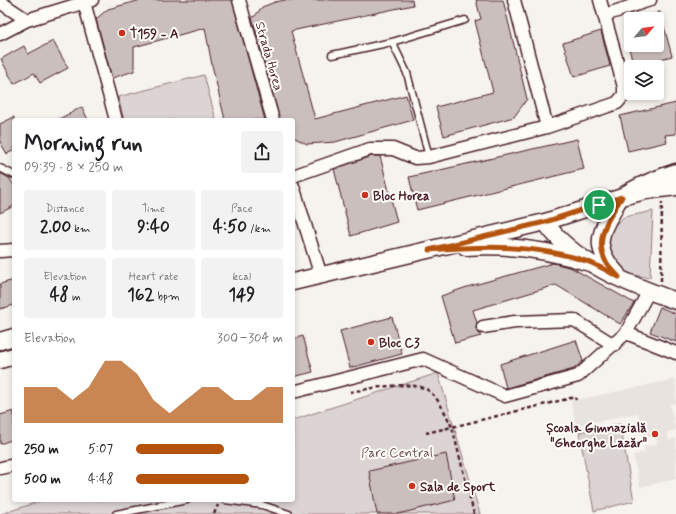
<!DOCTYPE html>
<html lang="en">
<head>
<meta charset="utf-8">
<style>
	:root { --surface:#fff; --page:#f2f2f2; --text:#202124; --muted:#757577; --accent:#b45309 }
	body { margin:0; font-family:Mynerve,sans-serif; background:var(--page); color:var(--text); height:100vh; display:flex; flex-direction:column; font-size:15px; white-space:nowrap }
	* { box-sizing:border-box; margin:0 }
	p { font-size:13px; color:var(--muted) }
	.icon { flex:none; width:22px; height:22px; fill:none; stroke:currentColor; stroke-width:2; stroke-linecap:round; stroke-linejoin:round }
	.map { position:relative; flex:1; overflow:hidden }
	.drawer { position:absolute; left:12px; top:118px; width:283px; height:384px; display:flex; flex-direction:column; background:var(--surface); border-radius:4px; box-shadow:0 2px 6px #0003 }
	.drawer>* { flex:none }
	.needle { width:26px; rotate:61deg }
	.tools { position:absolute; left:624px; top:12px; display:grid; gap:8px }
	.tools a { display:grid; place-items:center; width:40px; height:40px; border-radius:4px; background:var(--surface); box-shadow:0 2px 6px #0003; font-size:20px }
	.pin { position:absolute; display:grid; place-items:center; width:34px; height:34px; color:#fff; margin:-17px; border:2px solid #fff; border-radius:50%; box-shadow:0 1px 4px #0007 }
	.round { display:grid; place-items:center; flex:none; width:42px; height:42px; border-radius:4px; background:var(--page) }
	.summary { display:flex; align-items:center; justify-content:space-between; height:68px; padding:0 12px }
	h1 { font-size:22px; font-weight:700; line-height:30px }
	.stats { display:grid; grid-template-columns:repeat(3,1fr); gap:6px; height:68px; padding:4px 12px }
	.stats div { display:grid; align-content:center; border-radius:4px; background:var(--page); text-align:center }
	.stats b { font-size:17px; font-weight:700 }
	.stats small { font-size:11px; font-weight:400 }
	.stats p { font-size:11px }
	.chart { height:112px; padding:8px 12px }
	.chart p { display:flex; justify-content:space-between }
	.chart svg { width:100%; height:72px; margin-top:4px; fill:var(--accent); opacity:.7 }
	ul { padding:0 12px; list-style:none; font-size:13px }
	li { display:grid; grid-template-columns:64px 48px 1fr; align-items:center; height:30px }
	li i { height:10px; border-radius:5px; background:var(--accent) }
	.map>svg:first-child { display:block }
	.built { fill:#e9e3e0 }
	.green { fill:#dcd4d2; stroke:#937a7e }
	.building { fill:#cbbfbe; stroke:#4a1f2b }
	.lines { fill:none; stroke-linecap:round; stroke-linejoin:round }
	.service-casing { stroke:#4a1f2b; stroke-width:9 }
	.minor-casing { stroke:#4a1f2b; stroke-width:15 }
	.secondary-casing { stroke:#4a1f2b; stroke-width:19 }
	.path { stroke:#4a1f2b; stroke-width:2.5; stroke-dasharray:4 3; stroke-linecap:butt }
	.service { stroke:#fdfcf7; stroke-width:6 }
	.minor { stroke:#fdfcf7; stroke-width:12 }
	.secondary { stroke:#fdfcf7; stroke-width:16 }
	.route-casing { stroke:#fff; stroke-width:8 }
	.route { stroke:#b45309; stroke-width:5 }
	.poi-dot { fill:#c8321e; stroke:#fdfcf7; stroke-width:1.5 }
	.labels { text-anchor:middle; stroke-width:4; stroke-linejoin:round; paint-order:stroke }
	.poi-label { font-size:13px; font-weight:bold; fill:#4a1f2b; stroke:#fdfcf7; text-anchor:start }
	.street-label { font-size:13px; fill:#4a1f2b; stroke:#fdfcf7 }
	.park-label { font-size:13px; fill:#6e4c55; stroke:#fdfcf7 }
</style>
</head>
<body>
<div class="map">
<svg width="676" height="514" viewBox="0 0 676 514">
	<rect width="100%" height="100%" fill="#f6f3ef"/>
	<filter id="ink" filterUnits="userSpaceOnUse"><feTurbulence type="fractalNoise" baseFrequency=".025" numOctaves="2"/><feDisplacementMap in="SourceGraphic" scale="8" xChannelSelector="R" yChannelSelector="G"/><feConvolveMatrix kernelMatrix="1 2 1 2 8 2 1 2 1" color-interpolation-filters="sRGB"/></filter>
	<g filter="url(#ink)">
		<path class="built" d="M676,379V403L670,404L676,430L667,432L669,440L676,438V479L640,487L633,455L645,452L644,447L657,444L656,436L643,439L638,413L576,426L571,401Z"/>
		<path class="green" d="M204,75L216,120H124L118,97Z
			M653,211L650,278L630,274L612,263L606,233L624,217Z
			M438,373L480,514H1L44,500H293V420Z
			M620,424L634,501L594,511L579,432Z"/>
		<path class="building" d="M141,0H232L265,120H225L212,65L205,28L134,47V71L112,78L96,19L108,9Z
			M285,0H412L413,5L291,31L315,119L406,95L413,120L335,142L307,144L293,137V120H280L252,17L255,16L262,7L275,2Z
			M476,0H503L527,99L514,117L444,136L436,107L493,92L475,21L481,19Z
			M657,12H660L672,56L634,66L628,45H657Z
			M601,31L610,66L574,77L563,43Z
			M53,41L68,68L40,83L34,73L14,84L1,59L24,46L28,54Z
			M676,103V134L665,135L667,142L628,151L620,116Z
			M82,107L88,120H57Z
			M14,117V150L7,154L0,142V124Z
			M577,139L584,169L417,210L409,177Z
			M372,156H380L397,222L351,236L334,169Z
			M0,173L9,178L14,185V206L0,213Z
			M553,263L572,268L634,303L620,324L556,285L473,310L477,323L476,329L481,336L455,343L441,296L467,287Z
			M14,280V305L0,309V284Z
			M660,307L676,314V342L650,332Z
			M392,317L402,354L350,368L340,331Z
			M303,336L313,372L293,377V339Z
			M576,340L583,361L574,369L506,388L500,364Z
			M14,411V439L0,444V415Z
			M446,454L455,500L398,514H377L369,471Z"/>
		<g class="lines">
			<defs>
				<path id="service" d="M392,42L407,73L429,157
					M332,55L392,42L465,20
					M0,168L14,175
					M225,500L262,505L289,514
					M116,514L187,500"/>
				<path id="minor" d="M239,0L273,120
					M514,0L547,127
					M0,2L27,20
					M84,2L116,120
					M605,15L650,0
					M0,34L27,20L92,0
					M293,176L370,149H393L415,158L429,157L547,127L617,103L624,95V87L600,0
					M293,186L321,276
					M0,251L14,250
					M483,327L515,322L574,320L614,345
					M626,333L676,353
					M293,392L423,359L505,396L578,376L626,333L649,291
					M1,468L14,465"/>
				<path id="secondary" d="M545,222C573,263 631,285 676,301
					M466,247C509,244 549,250 590,263
					M617,274C596,251 596,237 613,211C615,206 618,199 623,196C638,185 658,178 676,172
					M293,282L545,222L622,197L645,191L676,187
					M0,341L14,337
					M0,360L14,356"/>
			</defs>
			<use href="#service" class="service-casing"/>
			<use href="#minor" class="minor-casing"/>
			<use href="#secondary" class="secondary-casing"/>
			<path class="path" d="M661,281L662,202
				M350,392C368,389 414,379 429,391C440,400 446,415 452,427L426,433
				M214,514L218,505
				M474,514L452,427L575,397L576,400"/>
			<use href="#service" class="service"/>
			<use href="#minor" class="minor"/>
			<use href="#secondary" class="secondary"/>
		</g>
	</g>
	<g class="lines" filter="url(#ink)">
		<defs>
			<path id="route" d="M622,197C610,215 594,238 605,260C608,266 615,272 619,277C609,272 599,266 589,262C537,244 483,246 429,250L545,222Z"/>
		</defs>
		<use href="#route" class="route-casing"/>
		<use href="#route" class="route"/>
	</g>
	<g class="poi-dot">
		<circle cx="122" cy="33" r="4"/>
		<circle cx="365" cy="195" r="4"/>
		<circle cx="371" cy="342" r="4"/>
		<circle cx="655" cy="434" r="4"/>
		<circle cx="412" cy="486" r="4"/>
	</g>
	<g class="labels">
		<g class="poi-label">
			<text x="130" y="38">T159 - A</text>
			<text x="373" y="200">Bloc Horea</text>
			<text x="379" y="347">Bloc C3</text>
			<text x="647" y="432" text-anchor="end">Școala Gimnazială<tspan x="647" dy="15">"Gheorghe Lazăr"</tspan></text>
			<text x="420" y="491">Sala de Sport</text>
		</g>
		<g class="street-label">
			<text transform="translate(270 56) rotate(74)" y="5">Strada Horea</text>
		</g>
		<g class="park-label">
			<text x="397" y="457">Parc Central</text>
		</g>
	</g>
</svg>
<div class="tools">
<a><svg class="needle" viewBox="-14 -14 28 28"><path d="M0-13l5 13h-10z" fill="#e53935"/><path d="M0 13l5-13h-10z" fill="#757577"/></svg></a>
<a><svg class="icon" aria-label="layers" viewBox="0 0 24 24"><path d="M12 4l9 5-9 5-9-5zM3 14l9 5 9-5"/></svg></a>
</div>
<div class="pin" style="left:599px;top:205px;background:#1e9e55"><svg class="icon" aria-label="arrive" viewBox="0 0 24 24"><path d="M6 21V4h12l-3 4 3 4H6"/></svg></div>
<section class="drawer">
<div class="summary"><div><h1>Morning run</h1><p>09:39 · 8 × 250 m</p></div><a class="round"><svg class="icon" aria-label="share" viewBox="0 0 24 24"><path d="M12 15V3M7 8l5-5 5 5M5 13v7h14v-7"/></svg></a></div>
<div class="stats">
<div><p>Distance</p><b>2.00<small> km</small></b></div>
<div><p>Time</p><b>9:40</b></div>
<div><p>Pace</p><b>4:50<small> /km</small></b></div>
</div>
<div class="stats">
<div><p>Elevation</p><b>48<small> m</small></b></div>
<div><p>Heart rate</p><b>162<small> bpm</small></b></div>
<div><p>kcal</p><b>149</b></div>
</div>
<div class="chart"><p><span>Elevation</span>300–304 m</p>
<svg viewBox="0 0 160 44" preserveAspectRatio="none"><path d="M0 44V22L10 22L20 22L30 30L40 22L50 6L60 6L70 14L80 30L90 38L100 30L110 22L120 22L130 30L140 30L150 22L160 22V44z"/></svg>
</div>
<ul>
<li><b>250 m</b>5:07<i style="width:60%"></i></li>
<li><b>500 m</b>4:48<i style="width:77%"></i></li>
</ul>
</section>
</div>
</body>
</html>
